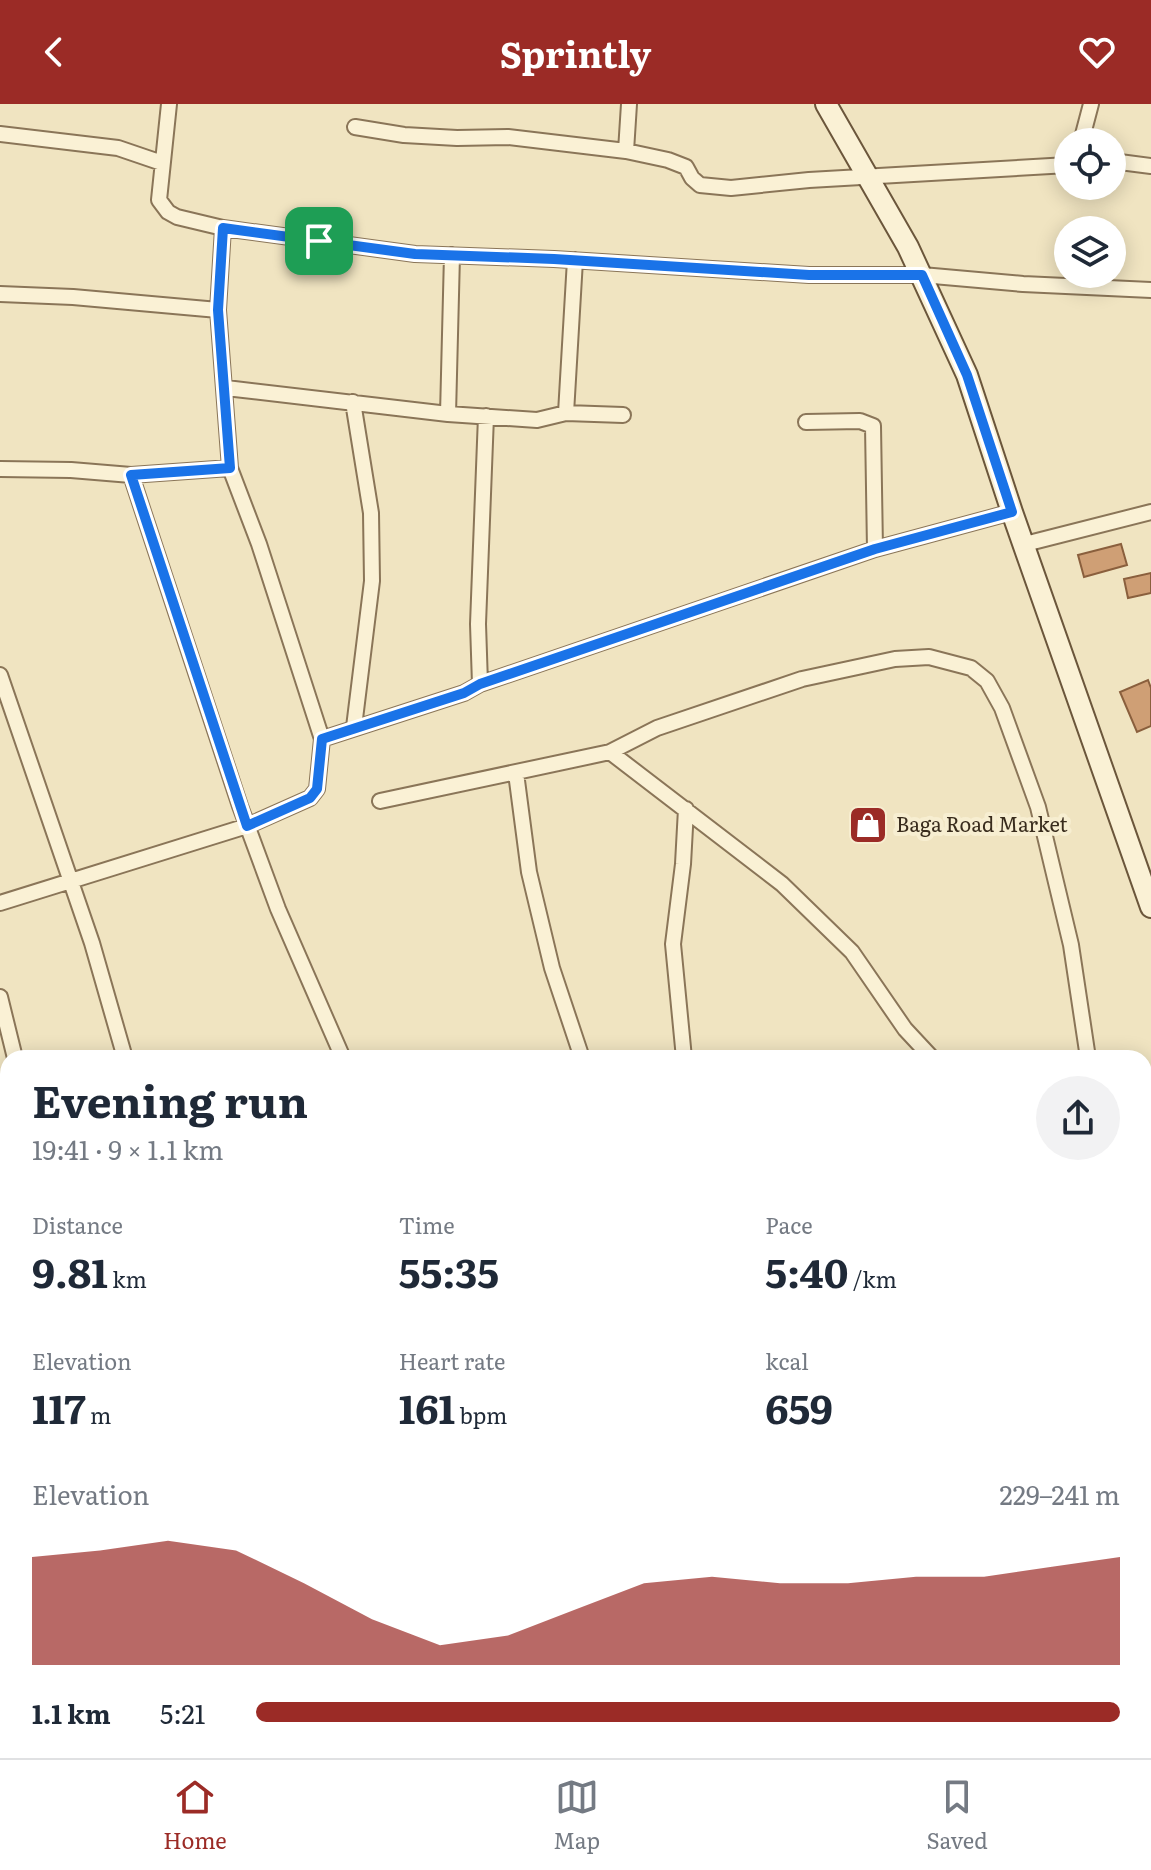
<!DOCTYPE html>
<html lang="en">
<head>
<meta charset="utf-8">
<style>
	:root { --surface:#fff; --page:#f2f2f3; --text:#1f2937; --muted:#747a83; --line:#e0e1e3; --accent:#9b2b26 }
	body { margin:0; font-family:Literata,serif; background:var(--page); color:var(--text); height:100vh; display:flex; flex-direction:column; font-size:30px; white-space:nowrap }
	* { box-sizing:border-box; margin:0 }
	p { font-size:26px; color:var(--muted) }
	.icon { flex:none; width:44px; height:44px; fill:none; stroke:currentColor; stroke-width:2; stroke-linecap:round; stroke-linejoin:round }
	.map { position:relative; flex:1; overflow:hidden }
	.sheet { position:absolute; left:0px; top:946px; width:1152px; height:708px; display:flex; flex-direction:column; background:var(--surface); border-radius:24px 24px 0 0; box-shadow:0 4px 20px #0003 }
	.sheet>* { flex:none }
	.tools { position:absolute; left:1054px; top:24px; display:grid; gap:16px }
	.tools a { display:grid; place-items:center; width:72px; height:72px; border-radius:50%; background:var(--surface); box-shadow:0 4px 20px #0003; font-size:40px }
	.pin { position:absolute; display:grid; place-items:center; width:68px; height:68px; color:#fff; margin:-34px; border-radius:16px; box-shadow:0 4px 12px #0006 }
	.round { display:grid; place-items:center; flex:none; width:84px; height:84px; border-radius:42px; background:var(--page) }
	.headline { display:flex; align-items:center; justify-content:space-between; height:136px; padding:0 32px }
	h1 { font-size:44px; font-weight:700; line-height:60px }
	.stats { display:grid; grid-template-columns:repeat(3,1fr); gap:12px; height:136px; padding:8px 32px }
	.stats div { display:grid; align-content:center }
	.stats b { font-size:40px; font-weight:700 }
	.stats small { font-size:22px; font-weight:400 }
	.stats p { font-size:22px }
	.chart { height:224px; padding:16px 32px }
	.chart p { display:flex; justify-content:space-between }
	.chart svg { width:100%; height:144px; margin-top:8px; fill:var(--accent); opacity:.7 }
	ul { padding:0 32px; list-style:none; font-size:26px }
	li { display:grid; grid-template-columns:128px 96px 1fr; align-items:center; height:60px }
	li i { height:20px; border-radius:10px; background:var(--accent) }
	header { display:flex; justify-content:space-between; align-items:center; height:104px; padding:0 32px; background:var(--accent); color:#fff; font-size:36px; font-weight:700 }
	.tabs { display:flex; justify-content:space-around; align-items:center; height:112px; border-top:2px solid var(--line); background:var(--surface); font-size:22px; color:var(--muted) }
	.tabs a { display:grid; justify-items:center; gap:4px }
	.tabs .selected { color:var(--accent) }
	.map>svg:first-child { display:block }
	.building { fill:#cf9f75; stroke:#8a5f3d; stroke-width:2 }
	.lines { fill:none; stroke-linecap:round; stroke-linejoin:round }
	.street-casing { stroke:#8a7558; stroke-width:18 }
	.secondary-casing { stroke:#6b563b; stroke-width:24 }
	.primary-casing { stroke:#57432c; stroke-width:28 }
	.street { stroke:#faf1d5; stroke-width:14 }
	.secondary { stroke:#faf1d5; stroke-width:20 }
	.primary { stroke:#f4dc97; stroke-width:24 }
	.route-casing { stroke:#fff; stroke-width:16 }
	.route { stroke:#1a73e8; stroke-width:10 }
	.labels { text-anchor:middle; stroke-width:8; stroke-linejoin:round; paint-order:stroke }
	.poi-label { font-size:20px; fill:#392c1d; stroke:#f7eed1; text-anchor:start }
</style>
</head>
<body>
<header><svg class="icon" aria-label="back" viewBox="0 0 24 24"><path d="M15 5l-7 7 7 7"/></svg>Sprintly<svg class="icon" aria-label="heart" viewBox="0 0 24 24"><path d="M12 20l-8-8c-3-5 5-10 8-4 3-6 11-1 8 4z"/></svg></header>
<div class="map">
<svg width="1151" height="1654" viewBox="0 0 1151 1654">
	<rect width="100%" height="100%" fill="#f0e4c1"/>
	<path class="building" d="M1121,440L1127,461L1084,473L1078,451Z
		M1151,469V489L1128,494L1124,475Z
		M1148,576L1151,584V622L1137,628L1120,588Z"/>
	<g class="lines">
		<defs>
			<path id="street" d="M169,0L159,96L168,108L177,113L223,124L415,150L554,155L809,171H922L1023,180L1151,186
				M355,23L404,31L457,34L508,33L626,47L668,56L686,63L692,74L700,81L731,84L809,76L1068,61
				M0,30L118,44L162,59
				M1081,38L1091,0
				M626,47L629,0
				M1112,57L1151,62
				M0,190L73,193L218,206
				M226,284L448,310L537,316L566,309L623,311
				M353,298L371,409L372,477L354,623
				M566,309L575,156
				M448,310L452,151
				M806,318L860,317L873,322L875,445
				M0,365L71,366L131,371L230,364
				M131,371L240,702L278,805L343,954
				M1025,440L1151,408
				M0,571L92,839L125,954
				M480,580L478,520L486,312
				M322,635L464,589L480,580L875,445L1012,408
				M610,648L782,780L852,848L905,925L932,954
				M516,669L529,768L552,864L582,954
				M380,697L610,648L657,624L802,575L895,555L929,553L971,564L987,577L1002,604L1038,703L1071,841L1088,954
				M0,799L247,722L310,694L317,685L322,635L259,440L230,364L218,206L223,124
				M0,893L15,954
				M684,954L673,840L683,760L686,705
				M0,1295L8,1294
				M0,1524L8,1523"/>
			<path id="secondary" d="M826,0L908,143L967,271L1012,408L1151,803"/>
			<path id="primary" d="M1144,1317L1151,1314
				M1144,1340L1151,1337
				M35,1654L110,1646
				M215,1654L255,1646"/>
		</defs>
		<use href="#street" class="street-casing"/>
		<use href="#secondary" class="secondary-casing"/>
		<use href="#primary" class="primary-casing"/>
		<use href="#street" class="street"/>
		<use href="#secondary" class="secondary"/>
		<use href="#primary" class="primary"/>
	</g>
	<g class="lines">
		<defs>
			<path id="route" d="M223,124L415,150L554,155L809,171H922L967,271L1012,408L875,445L480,580L464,589L322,635L317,685L310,694L247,722L131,371L230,364L218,206Z"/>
		</defs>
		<use href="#route" class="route-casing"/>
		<use href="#route" class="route"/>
	</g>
	<defs>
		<symbol id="shop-square" viewBox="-11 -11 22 22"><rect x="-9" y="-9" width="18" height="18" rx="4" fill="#9b2b26" stroke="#f7eed1"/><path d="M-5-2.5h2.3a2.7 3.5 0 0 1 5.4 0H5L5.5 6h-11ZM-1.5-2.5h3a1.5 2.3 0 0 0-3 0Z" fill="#fff"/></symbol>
	</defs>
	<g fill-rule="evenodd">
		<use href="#shop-square" x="846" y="699" width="44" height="44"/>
	</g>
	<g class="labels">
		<g class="poi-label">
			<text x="896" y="728">Baga Road Market</text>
		</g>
	</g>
</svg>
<div class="tools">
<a><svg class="icon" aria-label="locate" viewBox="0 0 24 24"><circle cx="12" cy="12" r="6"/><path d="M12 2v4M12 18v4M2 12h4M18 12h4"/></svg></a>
<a><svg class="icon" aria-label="layers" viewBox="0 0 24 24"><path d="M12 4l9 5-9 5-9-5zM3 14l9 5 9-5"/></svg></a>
</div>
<div class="pin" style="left:319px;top:137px;background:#1e9e55"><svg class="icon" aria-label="arrive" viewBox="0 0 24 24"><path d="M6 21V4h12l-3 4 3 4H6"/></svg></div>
<section class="sheet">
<div class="headline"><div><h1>Evening run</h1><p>19:41 · 9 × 1.1 km</p></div><a class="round"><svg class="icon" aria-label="share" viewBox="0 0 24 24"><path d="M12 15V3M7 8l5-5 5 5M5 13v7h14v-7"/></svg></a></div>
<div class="stats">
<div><p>Distance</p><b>9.81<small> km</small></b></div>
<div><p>Time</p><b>55:35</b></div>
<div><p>Pace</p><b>5:40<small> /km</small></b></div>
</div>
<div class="stats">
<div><p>Elevation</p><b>117<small> m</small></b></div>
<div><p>Heart rate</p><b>161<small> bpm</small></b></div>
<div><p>kcal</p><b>659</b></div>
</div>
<div class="chart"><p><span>Elevation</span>229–241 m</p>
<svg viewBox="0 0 160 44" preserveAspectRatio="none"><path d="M0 44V11L10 9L20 6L30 9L40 19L50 30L60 38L70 35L80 27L90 19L100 17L110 19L120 19L130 17L140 17L150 14L160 11V44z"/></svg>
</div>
<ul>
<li><b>1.1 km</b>5:21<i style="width:100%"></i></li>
</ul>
</section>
</div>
<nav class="tabs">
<a class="selected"><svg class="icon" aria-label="home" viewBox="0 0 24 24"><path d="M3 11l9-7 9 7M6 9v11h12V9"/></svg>Home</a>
<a><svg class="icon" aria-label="map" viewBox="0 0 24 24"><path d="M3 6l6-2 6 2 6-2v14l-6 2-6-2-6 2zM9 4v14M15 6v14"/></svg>Map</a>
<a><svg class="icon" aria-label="saved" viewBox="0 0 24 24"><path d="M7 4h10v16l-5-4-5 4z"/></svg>Saved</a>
</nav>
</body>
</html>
